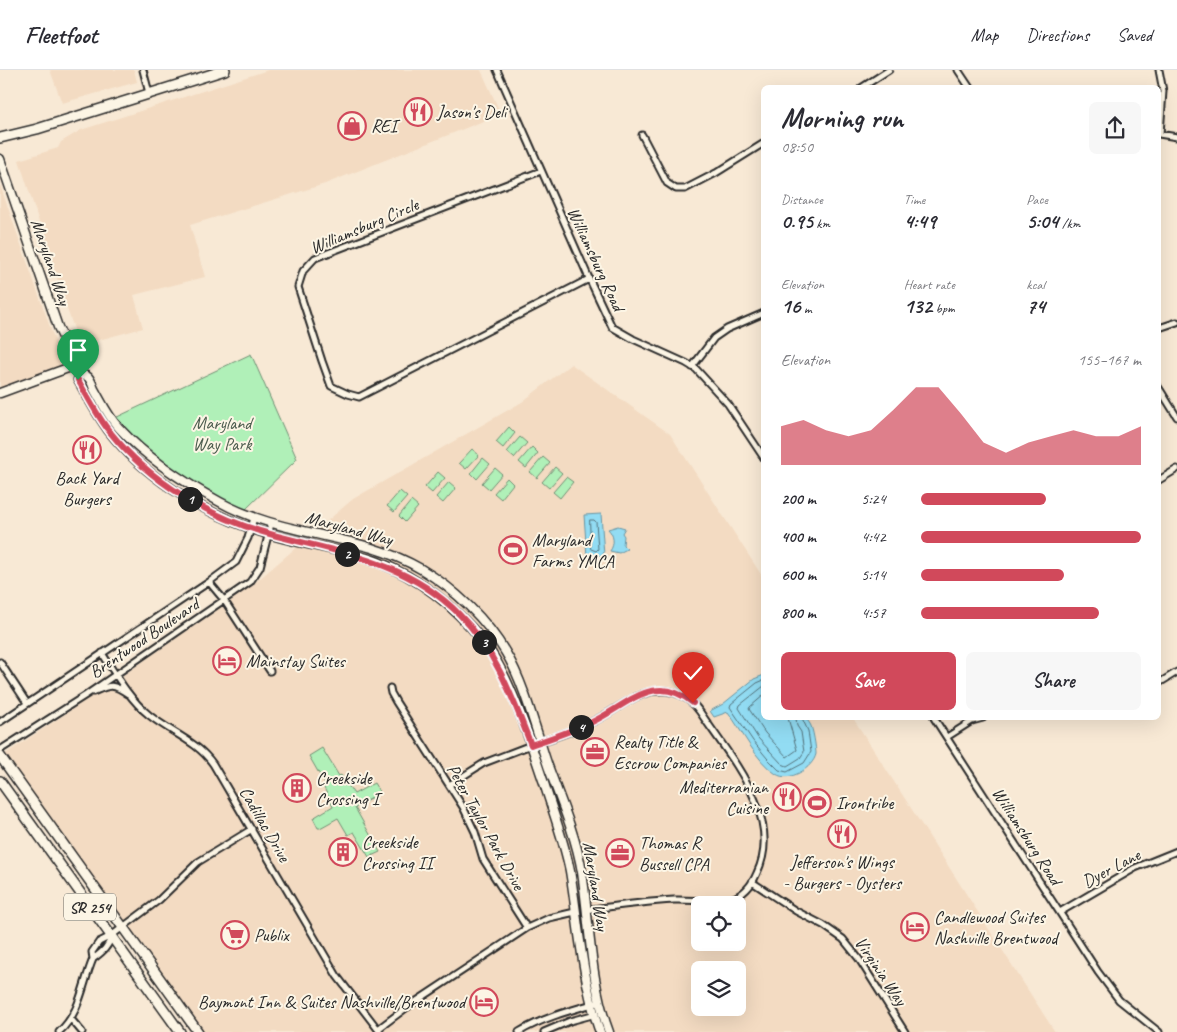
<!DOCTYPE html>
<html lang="en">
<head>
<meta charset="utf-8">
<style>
	:root { --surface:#fff; --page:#f7f7f7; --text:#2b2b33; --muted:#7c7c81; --line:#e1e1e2; --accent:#d1495b }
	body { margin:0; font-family:Caveat,sans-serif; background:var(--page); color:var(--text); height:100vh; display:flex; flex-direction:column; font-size:19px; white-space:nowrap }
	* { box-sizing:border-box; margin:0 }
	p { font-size:16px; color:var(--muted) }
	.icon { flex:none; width:28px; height:28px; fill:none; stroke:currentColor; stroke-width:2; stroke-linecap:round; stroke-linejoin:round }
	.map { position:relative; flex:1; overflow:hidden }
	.panel { position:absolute; left:761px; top:15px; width:400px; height:635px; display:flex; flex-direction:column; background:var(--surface); border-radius:8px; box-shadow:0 5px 20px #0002 }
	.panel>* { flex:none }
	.buttons { position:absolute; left:691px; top:826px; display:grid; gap:10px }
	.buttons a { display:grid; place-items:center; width:55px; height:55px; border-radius:8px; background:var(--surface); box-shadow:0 5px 20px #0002; font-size:25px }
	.pin { position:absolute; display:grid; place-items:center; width:42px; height:42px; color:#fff; margin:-51px -21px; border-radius:50% 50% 50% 0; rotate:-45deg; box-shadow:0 0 5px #0007 }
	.pin .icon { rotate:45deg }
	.km { position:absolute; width:25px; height:25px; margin:-12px; border-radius:50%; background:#222; color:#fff; font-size:14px; line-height:25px; text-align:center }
	.round { display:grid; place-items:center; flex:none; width:52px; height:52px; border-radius:8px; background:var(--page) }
	.overview { display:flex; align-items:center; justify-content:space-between; height:85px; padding:0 20px }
	h1 { font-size:28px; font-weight:600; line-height:38px }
	.metrics { display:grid; grid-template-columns:repeat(3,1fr); gap:8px; height:85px; padding:5px 20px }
	.metrics div { display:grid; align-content:center }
	.metrics b { font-size:21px; font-weight:600 }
	.metrics small { font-size:14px; font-weight:400 }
	.metrics p { font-size:14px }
	.chart { height:140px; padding:10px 20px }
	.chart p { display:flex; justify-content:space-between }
	.chart svg { width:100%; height:90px; margin-top:5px; fill:var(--accent); opacity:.7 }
	.primary-button { display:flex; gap:10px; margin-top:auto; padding:10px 20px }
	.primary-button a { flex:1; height:58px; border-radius:8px; background:var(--accent); color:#fff; font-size:20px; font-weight:600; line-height:58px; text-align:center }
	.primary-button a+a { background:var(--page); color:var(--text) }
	ul { padding:0 20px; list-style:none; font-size:16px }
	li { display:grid; grid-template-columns:80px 60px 1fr; align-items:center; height:38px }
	li i { height:12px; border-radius:6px; background:var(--accent) }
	header { display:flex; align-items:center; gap:30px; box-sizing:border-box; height:70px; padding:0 25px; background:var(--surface); border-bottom:1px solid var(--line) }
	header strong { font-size:24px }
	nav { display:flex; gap:28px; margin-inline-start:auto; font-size:18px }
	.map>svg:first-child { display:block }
	.built { fill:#f3dbc2; fill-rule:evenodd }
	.green { fill:#b0f0b8; stroke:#6e8e72 }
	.water { fill:#92dcf3; stroke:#6995a3 }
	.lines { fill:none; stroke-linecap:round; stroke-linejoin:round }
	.shore { stroke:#54727b; stroke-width:1 }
	.street-casing { stroke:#2b2b2b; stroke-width:9 }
	.secondary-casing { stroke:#2b2b2b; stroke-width:11 }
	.primary-casing { stroke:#2b2b2b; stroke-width:12 }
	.street { stroke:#fcf5e5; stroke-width:5 }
	.secondary { stroke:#fcf5e5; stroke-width:8 }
	.primary { stroke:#fcf5e5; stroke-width:9 }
	.route-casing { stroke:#fff; stroke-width:10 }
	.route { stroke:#d1495b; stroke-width:6 }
	.labels { text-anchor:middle; stroke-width:4; stroke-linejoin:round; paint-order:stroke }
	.shield { fill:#fcf5e5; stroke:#6a6863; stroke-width:1 }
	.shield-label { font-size:16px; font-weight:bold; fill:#2b2b2b }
	.poi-label { font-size:18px; fill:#2b2b2b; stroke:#fcf5e5; text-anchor:start }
	.street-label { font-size:18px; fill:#2b2b2b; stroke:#fcf5e5 }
	.park-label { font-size:18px; fill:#4c5c4e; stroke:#fcf5e5 }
</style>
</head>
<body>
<header>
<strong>Fleetfoot</strong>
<nav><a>Map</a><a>Directions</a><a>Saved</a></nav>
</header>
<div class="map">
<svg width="1177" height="962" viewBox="0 0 1177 962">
	<rect width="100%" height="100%" fill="#f8e9d5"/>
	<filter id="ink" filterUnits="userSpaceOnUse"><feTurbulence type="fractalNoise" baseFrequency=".02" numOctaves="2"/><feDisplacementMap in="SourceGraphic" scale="10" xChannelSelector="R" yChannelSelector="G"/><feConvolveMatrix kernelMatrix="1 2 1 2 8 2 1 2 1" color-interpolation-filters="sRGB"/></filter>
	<g filter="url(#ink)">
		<path class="built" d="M50,0H134L137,12L62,33Z
			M268,0H481L501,44L325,114L190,155L205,207L134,225L143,258L80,275L68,242L19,90L58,78L61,72L81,60Z
			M0,115L62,291L60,297L0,321Z
			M571,294L670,364L764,509V648H853L1055,962H203L4,685L128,602L250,517L353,429L522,332ZM700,835H738V872H700ZM700,900H738V938H700Z"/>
		<path class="green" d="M251,284L297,389L245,440L199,420L155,389L115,348Z
			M509,357L515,363L503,378L496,372Z
			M520,367L527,373L514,388L507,382Z
			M532,377L538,383L526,398L519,392Z
			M472,379L479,385L466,399L459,393Z
			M543,387L550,393L537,408L530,402Z
			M483,388L490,394L477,409L471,403Z
			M555,397L562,403L549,418L542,412Z
			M495,398L502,404L489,419L482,413Z
			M438,402L445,408L432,423L425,417Z
			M566,407L573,412L560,428L553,422Z
			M507,408L513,414L501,429L494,423Z
			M449,412L456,418L443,433L436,427Z
			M400,421L407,427L394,442L387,436Z
			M411,431L418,437L405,452L399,446Z
			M322,678L339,706L341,705L354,724L374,713L380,723L355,738L380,782L369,787L354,762L348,765L338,748L320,758H318L313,748L333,736L323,716L325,714L309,686Z"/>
		<path class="water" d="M601,444L604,485L587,487L584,445Z
			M618,456L625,458L622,463L624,466L623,475L627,479L619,483L610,481C615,474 614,465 608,459Z
			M764,605V648H806C807,650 809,652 810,654C813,658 816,678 816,684C813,698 789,713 776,704C756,691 742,661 728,642L714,647L710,641L723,634L754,609Z"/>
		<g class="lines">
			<path class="shore" d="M590,450H594L596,452L598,479L596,481L591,479Z
				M764,610L757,613L731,634L730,637L753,671L767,688L779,700L787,702L804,693L811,682L808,661L802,648
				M764,616L740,635L739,638L758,668L782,694L787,696L800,688L804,682L801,662L797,656L796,648
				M764,625L750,637L749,639L765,663L787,687L797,680L788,648"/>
			<defs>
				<path id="street" d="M143,0L149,23
					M497,0L588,206L612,257L633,269L686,293L696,299L728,334L764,388
					M958,0L970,18
					M1159,0L1163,21L1160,64
					M861,18L889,0
					M1159,64L1177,67
					M642,65L667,113L676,119H685L716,103L764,73
					M541,101L315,188L303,201L298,217L322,291L331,316L348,324L359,327L589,209
					M1159,258L1177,252
					M692,297L714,268L727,259L764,243
					M1159,318L1177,347
					M1159,410L1177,399
					M209,512L224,530L270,601
					M102,583C116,605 129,629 149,645C170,662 197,671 213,694L337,906L380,962
					M0,592L27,633
					M1159,613L1177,602
					M390,618L391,623L396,632L463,737L475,762L483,789L527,858
					M93,622C110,615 112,613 128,624
					M934,648L1098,902L1119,930L1159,962
					M0,652L209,512L236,492L248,468L254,448
					M947,667L972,651L983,648
					M540,672C558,666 577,660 594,651C620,639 641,615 672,622C684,625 693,632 700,642C729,686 784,747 757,803C752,815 743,825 731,829C712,834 692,829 674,830C644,832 615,836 586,840
					M0,680L86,625L250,512L260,497L271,454
					M449,715L484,693L531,675
					M752,812L796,841L823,855L843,869L859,889L905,962
					M1060,842L1135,798L1177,781
					M111,867C108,878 102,882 93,889L92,882L99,872L111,866L159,830L198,792L252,759
					M71,949L82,962
					M378,959L406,938L527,858L549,848L575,842
					M59,962C81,942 82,915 93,889
					M519,962C544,947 572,940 600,932
					M544,962L570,951L596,944"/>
				<path id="secondary" d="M0,89L58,257L80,303C82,304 86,306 88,307C91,310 93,316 94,319C102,333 108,347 119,358C147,388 185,413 220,432C283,467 360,463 421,499C455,519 487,550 506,583C525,615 536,661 548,696C561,731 576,766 582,802C590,856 590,912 609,962
					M80,303L78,310C88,327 97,345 109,361C144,406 197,439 250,458C292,474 337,477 378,492C419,508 455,537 483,571C511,606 529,670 544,713C553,742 564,771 570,801C577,843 580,885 590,927C593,939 595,950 600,962
					M0,323L76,295"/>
				<path id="primary" d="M0,68L37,59L225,0
					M0,686L198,962
					M0,711L180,962"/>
			</defs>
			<use href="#street" class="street-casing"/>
			<use href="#secondary" class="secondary-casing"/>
			<use href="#primary" class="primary-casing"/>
			<use href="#street" class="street"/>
			<use href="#secondary" class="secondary"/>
			<use href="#primary" class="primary"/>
		</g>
	</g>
	<g class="lines" filter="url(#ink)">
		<defs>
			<path id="route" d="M78,310C88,327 97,346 110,362C149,411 210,448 270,464C339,483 405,490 459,544C496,581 512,626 531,675C551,668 572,661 592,652C627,636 654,601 693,633"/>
		</defs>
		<use href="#route" class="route-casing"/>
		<use href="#route" class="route"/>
	</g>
	<defs>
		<symbol id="restaurant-ring" viewBox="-11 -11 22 22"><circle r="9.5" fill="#fcf5e5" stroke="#d1495b" stroke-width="1.5"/><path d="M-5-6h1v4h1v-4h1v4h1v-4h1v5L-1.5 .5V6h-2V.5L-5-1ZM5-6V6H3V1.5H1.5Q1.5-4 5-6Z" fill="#d1495b"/></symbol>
		<symbol id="shop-ring" viewBox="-11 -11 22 22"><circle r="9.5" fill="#fcf5e5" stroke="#d1495b" stroke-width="1.5"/><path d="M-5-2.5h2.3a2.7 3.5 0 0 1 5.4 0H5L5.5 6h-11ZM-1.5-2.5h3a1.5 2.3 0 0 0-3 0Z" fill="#d1495b"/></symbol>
		<symbol id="stadium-ring" viewBox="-11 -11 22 22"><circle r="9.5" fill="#fcf5e5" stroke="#d1495b" stroke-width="1.5"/><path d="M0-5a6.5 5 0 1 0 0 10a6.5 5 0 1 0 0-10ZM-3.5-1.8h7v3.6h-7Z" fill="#d1495b"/></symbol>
		<symbol id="hotel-ring" viewBox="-11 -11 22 22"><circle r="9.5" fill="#fcf5e5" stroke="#d1495b" stroke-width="1.5"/><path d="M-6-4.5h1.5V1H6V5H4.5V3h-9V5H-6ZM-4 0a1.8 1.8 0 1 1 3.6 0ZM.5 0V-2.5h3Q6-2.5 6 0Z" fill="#d1495b"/></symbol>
		<symbol id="office-ring" viewBox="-11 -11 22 22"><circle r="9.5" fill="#fcf5e5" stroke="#d1495b" stroke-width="1.5"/><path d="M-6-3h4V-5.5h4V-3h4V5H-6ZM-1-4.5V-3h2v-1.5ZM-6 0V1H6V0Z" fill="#d1495b"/></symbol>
		<symbol id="building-ring" viewBox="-11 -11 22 22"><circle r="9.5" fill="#fcf5e5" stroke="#d1495b" stroke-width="1.5"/><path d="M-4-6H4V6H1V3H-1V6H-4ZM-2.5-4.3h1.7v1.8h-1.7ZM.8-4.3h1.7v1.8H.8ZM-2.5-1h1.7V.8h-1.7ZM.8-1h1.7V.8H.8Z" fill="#d1495b"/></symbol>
		<symbol id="supermarket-ring" viewBox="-11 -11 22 22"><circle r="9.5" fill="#fcf5e5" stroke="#d1495b" stroke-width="1.5"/><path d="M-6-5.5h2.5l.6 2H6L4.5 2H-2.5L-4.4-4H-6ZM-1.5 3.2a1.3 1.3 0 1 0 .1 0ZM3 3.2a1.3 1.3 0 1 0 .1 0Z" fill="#d1495b"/></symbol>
	</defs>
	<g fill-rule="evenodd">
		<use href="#restaurant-ring" x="402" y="26" width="32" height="32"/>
		<use href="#shop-ring" x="336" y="40" width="32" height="32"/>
		<use href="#restaurant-ring" x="71" y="364" width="32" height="32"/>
		<use href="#stadium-ring" x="497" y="464" width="32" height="32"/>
		<use href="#hotel-ring" x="211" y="575" width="32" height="32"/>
		<use href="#office-ring" x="579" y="666" width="32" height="32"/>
		<use href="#building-ring" x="281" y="702" width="32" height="32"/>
		<use href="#restaurant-ring" x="771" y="711" width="32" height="32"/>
		<use href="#stadium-ring" x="801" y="717" width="32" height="32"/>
		<use href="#restaurant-ring" x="826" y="748" width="32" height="32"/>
		<use href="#building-ring" x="327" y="766" width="32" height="32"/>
		<use href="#office-ring" x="604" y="767" width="32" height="32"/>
		<use href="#hotel-ring" x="899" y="841" width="32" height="32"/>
		<use href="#supermarket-ring" x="219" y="849" width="32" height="32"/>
		<use href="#hotel-ring" x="468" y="916" width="32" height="32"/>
	</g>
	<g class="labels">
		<rect class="shield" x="64" y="823.5" width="52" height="27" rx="4"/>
		<g class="shield-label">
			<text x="90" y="843">SR 254</text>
		</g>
		<g class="poi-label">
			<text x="437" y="48">Jason's Deli</text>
			<text x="371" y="62">REI</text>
			<text x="87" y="414" text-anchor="middle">Back Yard<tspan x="87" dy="21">Burgers</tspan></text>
			<text x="532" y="476">Maryland<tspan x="532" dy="21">Farms YMCA</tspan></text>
			<text x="246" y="597">Mainstay Suites</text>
			<text x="614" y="678">Realty Title &amp;<tspan x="614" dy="21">Escrow Companies</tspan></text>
			<text x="316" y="714">Creekside<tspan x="316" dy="21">Crossing I</tspan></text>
			<text x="768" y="723" text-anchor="end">Mediterranian<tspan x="768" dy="21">Cuisine</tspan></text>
			<text x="836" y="739">Irontribe</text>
			<text x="362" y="778">Creekside<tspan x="362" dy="21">Crossing II</tspan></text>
			<text x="639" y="779">Thomas R<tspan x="639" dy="21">Bussell CPA</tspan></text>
			<text x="842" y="798" text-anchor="middle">Jefferson's Wings<tspan x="842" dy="21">- Burgers - Oysters</tspan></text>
			<text x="934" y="853">Candlewood Suites<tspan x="934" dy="21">Nashville Brentwood</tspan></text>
			<text x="254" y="871">Publix</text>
			<text x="465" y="938" text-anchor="end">Baymont Inn &amp; Suites Nashville/Brentwood</text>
		</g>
		<g class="street-label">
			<text transform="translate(364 156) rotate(-23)" y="6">Williamsburg Circle</text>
			<text transform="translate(596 189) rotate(65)" y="6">Williamsburg Road</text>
			<text transform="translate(51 192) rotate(71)" y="6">Maryland Way</text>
			<text transform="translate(349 458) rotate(15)" y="6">Maryland Way</text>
			<text transform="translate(144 568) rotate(-34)" y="6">Brentwood Boulevard</text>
			<text transform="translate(265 754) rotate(60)" y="6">Cadillac Drive</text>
			<text transform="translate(486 757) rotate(61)" y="6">Peter Taylor Park Drive</text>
			<text transform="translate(1027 766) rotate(57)" y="6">Williamsburg Road</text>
			<text transform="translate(1111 798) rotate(-28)" y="6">Dyer Lane</text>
			<text transform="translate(596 816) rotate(81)" y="6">Maryland Way</text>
			<text transform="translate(881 901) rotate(56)" y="6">Virginia Way</text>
		</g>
		<g class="park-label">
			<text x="222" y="359">Maryland<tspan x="222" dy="21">Way Park</tspan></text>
		</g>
	</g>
</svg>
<div class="buttons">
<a><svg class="icon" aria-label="locate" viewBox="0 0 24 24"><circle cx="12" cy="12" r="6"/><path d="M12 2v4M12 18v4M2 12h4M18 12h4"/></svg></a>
<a><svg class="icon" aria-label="layers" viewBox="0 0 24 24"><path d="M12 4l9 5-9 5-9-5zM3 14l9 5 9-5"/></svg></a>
</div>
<div class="pin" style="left:78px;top:310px;background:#1e9e55"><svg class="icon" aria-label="arrive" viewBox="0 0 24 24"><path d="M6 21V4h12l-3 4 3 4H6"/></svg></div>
<div class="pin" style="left:693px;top:633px;background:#d93025"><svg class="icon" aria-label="check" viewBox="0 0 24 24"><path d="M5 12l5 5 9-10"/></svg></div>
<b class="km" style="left:190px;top:429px">1</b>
<b class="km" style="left:347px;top:484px">2</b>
<b class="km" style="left:484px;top:572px">3</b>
<b class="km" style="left:581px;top:657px">4</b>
<section class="panel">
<div class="overview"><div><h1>Morning run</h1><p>08:50</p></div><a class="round"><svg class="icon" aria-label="share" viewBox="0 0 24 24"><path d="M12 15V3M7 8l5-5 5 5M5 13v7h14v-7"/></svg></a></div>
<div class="metrics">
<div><p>Distance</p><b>0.95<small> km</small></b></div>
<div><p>Time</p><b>4:49</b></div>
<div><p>Pace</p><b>5:04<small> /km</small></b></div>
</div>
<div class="metrics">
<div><p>Elevation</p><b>16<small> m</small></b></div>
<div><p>Heart rate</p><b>132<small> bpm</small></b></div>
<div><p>kcal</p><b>74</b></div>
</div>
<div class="chart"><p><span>Elevation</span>155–167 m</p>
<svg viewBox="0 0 160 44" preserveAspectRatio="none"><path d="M0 44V25L10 22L20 27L30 30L40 27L50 17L60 6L70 6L80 19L90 33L100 38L110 33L120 30L130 27L140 30L150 30L160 25V44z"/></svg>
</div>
<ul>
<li><b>200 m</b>5:24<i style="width:57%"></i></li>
<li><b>400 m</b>4:42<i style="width:100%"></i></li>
<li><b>600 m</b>5:14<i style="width:65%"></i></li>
<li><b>800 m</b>4:57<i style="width:81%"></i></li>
</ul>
<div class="primary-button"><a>Save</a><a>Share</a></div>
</section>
</div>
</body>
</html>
